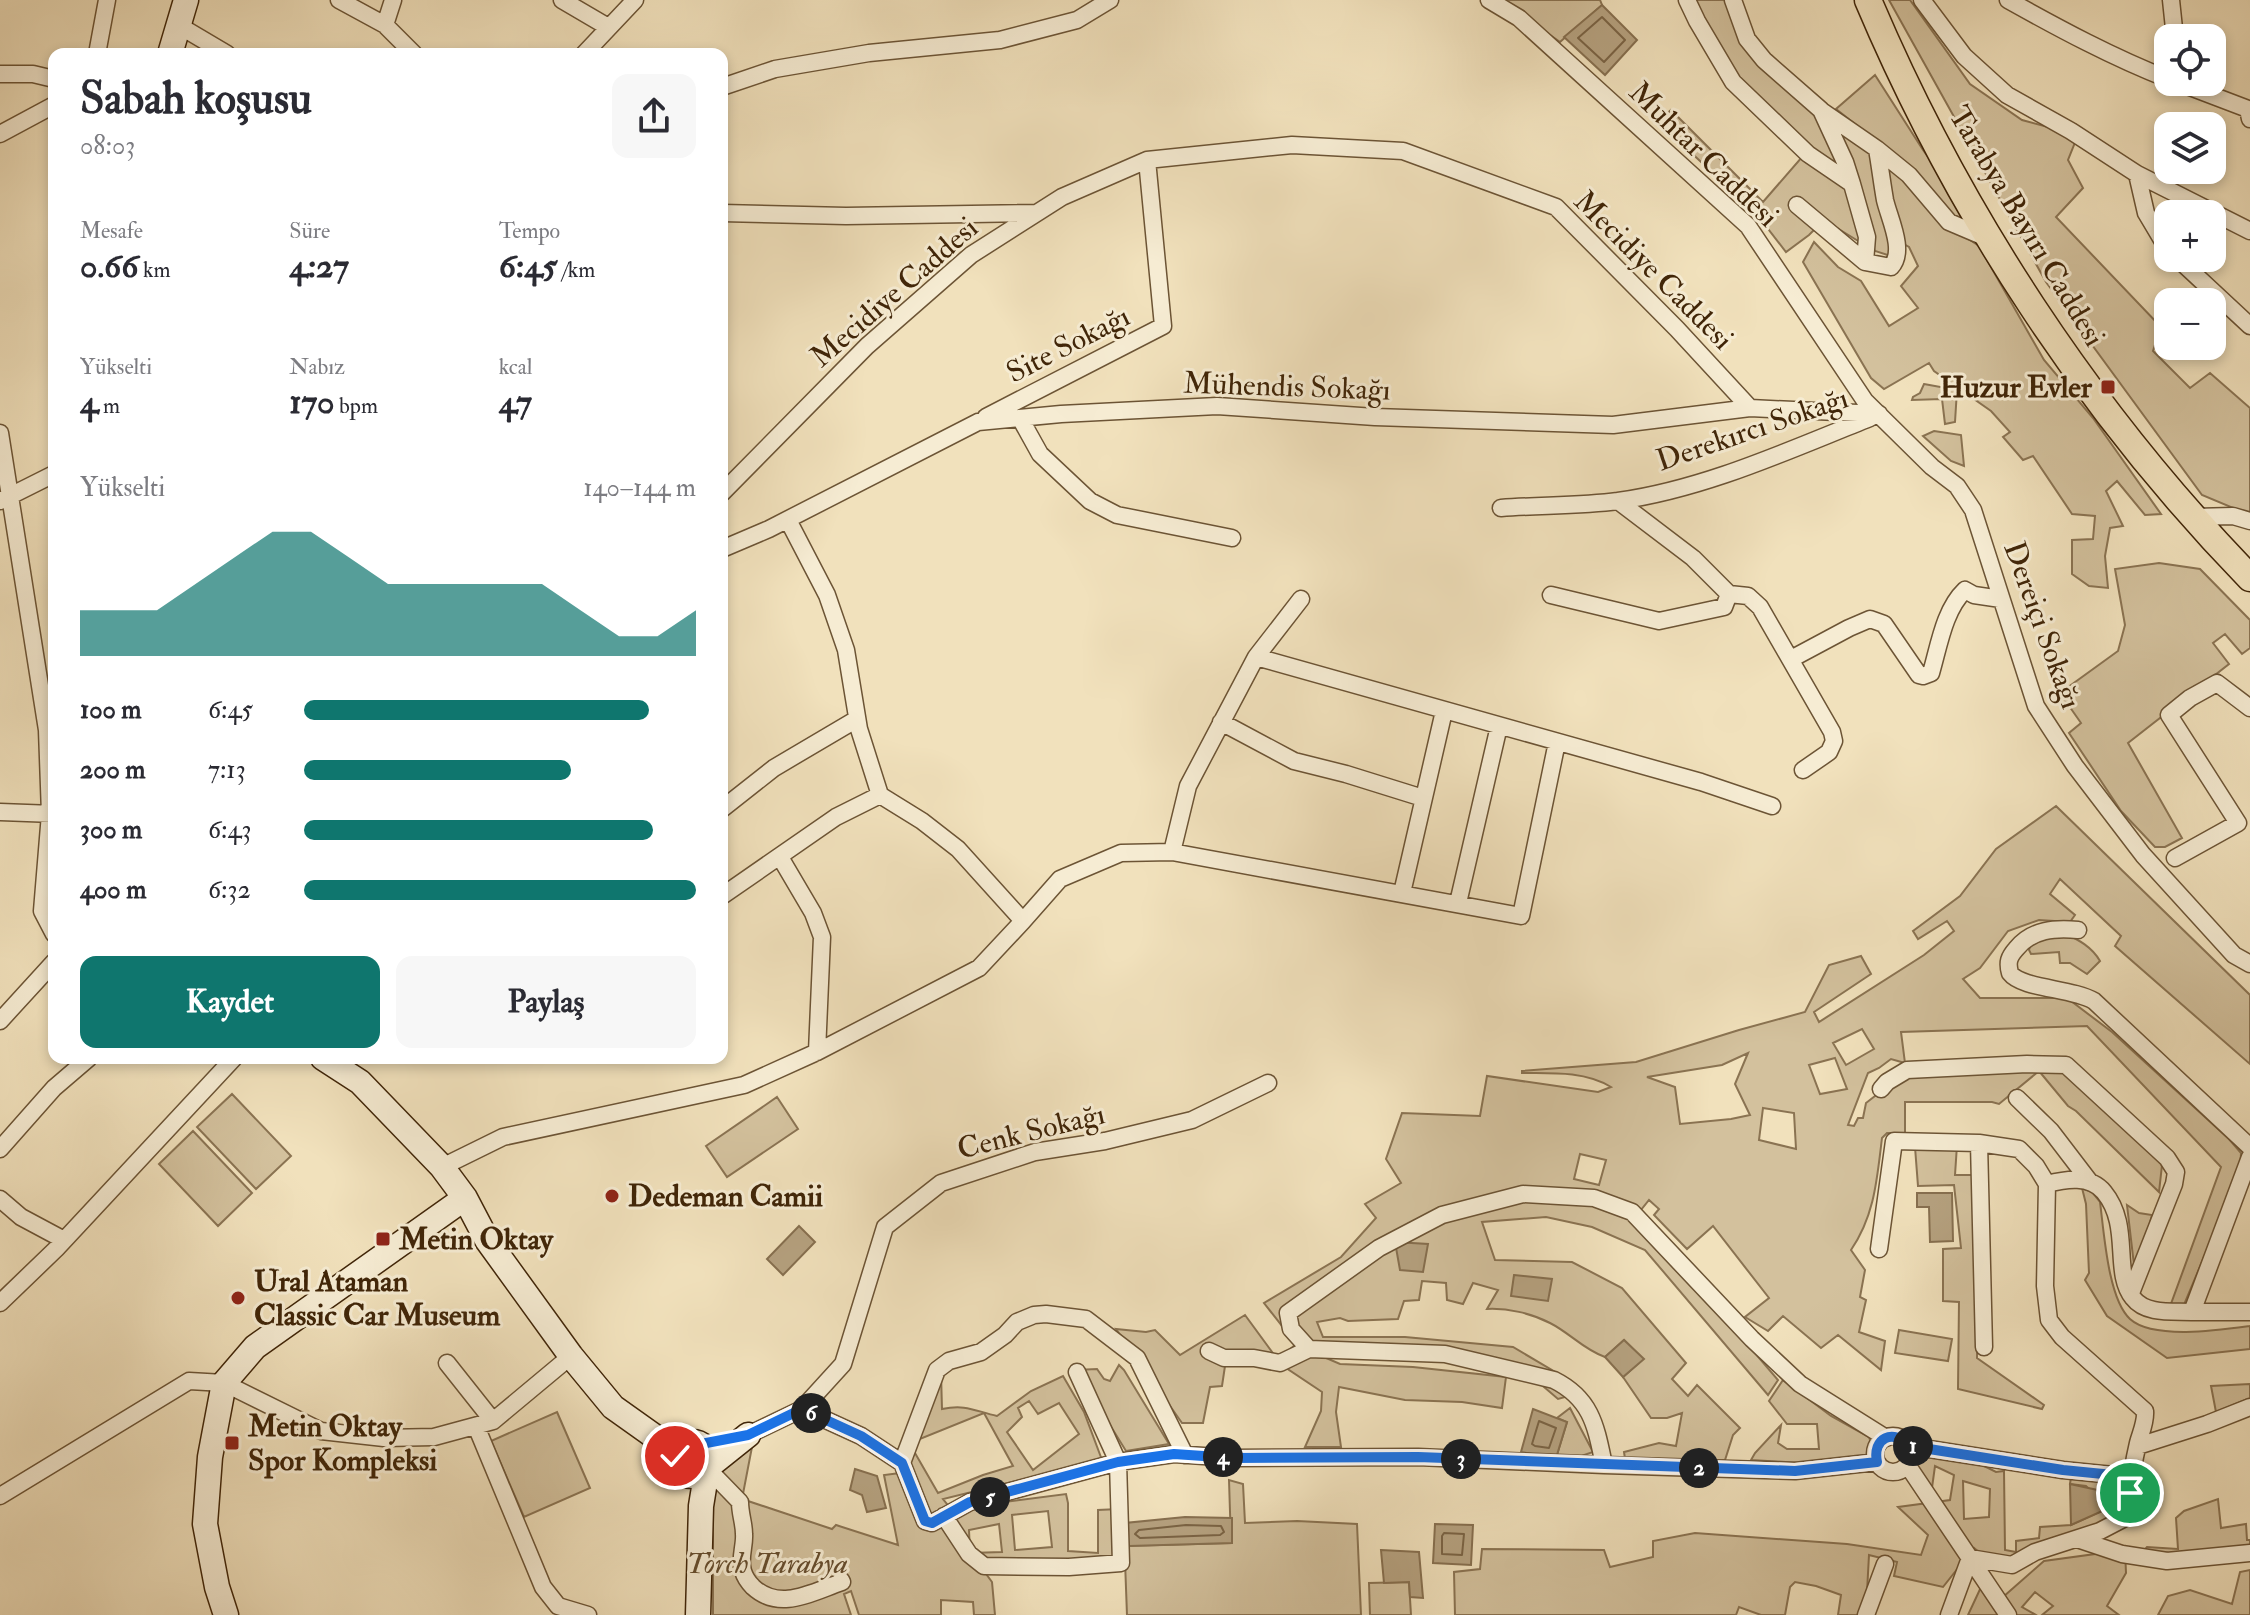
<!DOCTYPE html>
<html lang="tr">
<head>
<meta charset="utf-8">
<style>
	:root { --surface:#fff; --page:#f7f7f7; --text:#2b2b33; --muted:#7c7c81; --accent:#0f766e }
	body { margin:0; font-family:"IM FELL Double Pica",serif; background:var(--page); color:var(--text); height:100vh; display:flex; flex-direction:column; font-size:30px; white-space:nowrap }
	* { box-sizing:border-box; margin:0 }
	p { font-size:26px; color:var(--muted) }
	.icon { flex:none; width:44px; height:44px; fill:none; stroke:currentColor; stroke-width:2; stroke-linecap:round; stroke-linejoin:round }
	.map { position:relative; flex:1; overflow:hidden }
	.drawer { position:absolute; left:48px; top:48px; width:680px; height:1016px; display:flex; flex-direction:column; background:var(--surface); border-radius:16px; box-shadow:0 4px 12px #0003 }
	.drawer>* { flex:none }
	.controls { position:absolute; left:2154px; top:24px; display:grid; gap:16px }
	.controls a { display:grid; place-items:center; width:72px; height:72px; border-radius:16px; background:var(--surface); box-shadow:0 4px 12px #0003; font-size:40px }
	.pin { position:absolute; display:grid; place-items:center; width:68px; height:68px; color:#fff; margin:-34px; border:4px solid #fff; border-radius:50%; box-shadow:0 2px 8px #0007 }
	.km { position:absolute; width:40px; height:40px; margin:-20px; border-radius:50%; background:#222; color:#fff; font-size:22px; line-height:40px; text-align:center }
	.round { display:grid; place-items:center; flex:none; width:84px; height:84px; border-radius:16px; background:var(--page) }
	.overview { display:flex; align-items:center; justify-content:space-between; height:136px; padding:0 32px }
	h1 { font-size:44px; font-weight:700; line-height:60px }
	.metrics { display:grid; grid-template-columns:repeat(3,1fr); gap:12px; height:136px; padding:8px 32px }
	.metrics div { display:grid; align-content:center }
	.metrics b { font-size:34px; font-weight:700 }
	.metrics small { font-size:22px; font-weight:400 }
	.metrics p { font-size:22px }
	.chart { height:224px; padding:16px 32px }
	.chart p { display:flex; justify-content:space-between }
	.chart svg { width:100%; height:144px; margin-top:8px; fill:var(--accent); opacity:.7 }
	.cta { display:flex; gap:16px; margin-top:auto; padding:16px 32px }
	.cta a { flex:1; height:92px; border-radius:16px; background:var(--accent); color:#fff; font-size:32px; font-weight:700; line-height:92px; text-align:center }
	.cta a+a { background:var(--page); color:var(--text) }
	ul { padding:0 32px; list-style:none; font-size:26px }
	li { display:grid; grid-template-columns:128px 96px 1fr; align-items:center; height:60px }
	li i { height:20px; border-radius:10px; background:var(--accent) }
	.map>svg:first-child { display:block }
	.green { fill:#d3c19d; stroke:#8a7352; stroke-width:2; fill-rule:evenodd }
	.water { fill:#b5a17f; stroke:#866f4f; stroke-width:2 }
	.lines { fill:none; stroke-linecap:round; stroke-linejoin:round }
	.shore { stroke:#7a6344; stroke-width:2 }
	.street-casing { stroke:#6c5435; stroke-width:19 }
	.secondary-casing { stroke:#402508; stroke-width:27 }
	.primary-casing { stroke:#402508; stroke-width:29 }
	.street { stroke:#f6ecd3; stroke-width:16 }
	.secondary { stroke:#f6ecd3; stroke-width:24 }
	.primary { stroke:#f1e1bc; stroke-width:26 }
	.route-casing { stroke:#fff; stroke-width:16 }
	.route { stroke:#1a73e8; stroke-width:10 }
	.poi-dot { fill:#8f2418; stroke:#f6ecd3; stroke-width:3 }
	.labels { text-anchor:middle; stroke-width:6; stroke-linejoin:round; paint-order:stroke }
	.street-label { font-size:30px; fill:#402508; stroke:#f6ecd3 }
	.poi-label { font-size:30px; font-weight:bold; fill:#402508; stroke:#f6ecd3; text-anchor:start }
	.park-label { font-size:30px; font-style:italic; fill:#654c2d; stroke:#f6ecd3 }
</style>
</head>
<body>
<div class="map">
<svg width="2250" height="1615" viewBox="0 0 2250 1615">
	<rect width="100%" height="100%" fill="#f1e1bc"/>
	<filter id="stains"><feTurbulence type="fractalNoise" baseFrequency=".0025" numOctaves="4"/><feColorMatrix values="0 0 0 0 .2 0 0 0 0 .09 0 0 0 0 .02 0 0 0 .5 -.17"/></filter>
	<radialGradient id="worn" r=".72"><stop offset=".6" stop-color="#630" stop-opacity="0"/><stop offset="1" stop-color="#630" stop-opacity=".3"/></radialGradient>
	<path class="green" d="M1501,0H1600L1602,5L1560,42Z
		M1691,0H1729L1743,41L1819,112L1848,179L1734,81Z
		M1889,0H1910L1970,84L2022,120L2078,135L2068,160L2083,188L2056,217L2161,327L2153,351L2190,388L2210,373L2250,408V515L2202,495L2046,282Z
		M1875,75L1923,150L1977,224L1952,216L1916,172L1836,109Z
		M1671,110L1763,202L1802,157L1849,185L1863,244L1824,220L1809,235L1786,252L1755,212L1658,122Z
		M1827,118L1874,149L1894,257L1875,251L1868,243Z
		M1883,159L1946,224L1979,246L2044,360L2093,418L2161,514L2145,515L2117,481L2106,491L2123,526L2110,528L2105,556L2108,588L2089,586L2072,574V540L2093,539L2095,516L2072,514L2033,456L2023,460L2003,437L2010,432L1991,411L1934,371L1929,363L1884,389L1871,378L1803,262L1814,242L1838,267L1861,281L1889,326L1918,308L1901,286L1918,266L1909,247L1900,242Z
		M1924,384L1957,390L1955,422L1945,424L1942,399L1912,400L1913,397L1920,393Z
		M1934,431L1961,435L1964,466L1951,461L1923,436Z
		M2159,563L2200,569L2250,620V648L2242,654L2225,634L2213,643L2229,664L2128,743L2182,838L2165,847H2155L2121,811L2069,733L2081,723L2060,693L2118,651L2125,625L2115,569Z
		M2056,806L2250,995V1064L2115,946L2121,936L2060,879L2050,894L2075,915L2070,922L2039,920L2008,931L1980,968L1963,979L1980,998H2067L2112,1032L2229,1139L2241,1153L2240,1171L2181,1312H2168L2221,1167L2087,1026L1901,1032L1905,1063L1891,1059L1879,1068L1868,1073L1848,1125L1854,1126L1858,1118H1863L1866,1103L1902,1075L2066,1066L2162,1165L2159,1192L2076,1111L2068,1106L2039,1071L1999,1104L1992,1102H1905V1133H1887L1882,1138C1877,1178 1875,1215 1851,1250L1865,1270L1860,1297L1866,1300L1859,1332L1885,1341L1881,1370L1838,1335L1821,1348L1783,1316L1768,1331L1745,1317L1769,1298L1713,1226L1687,1249L1654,1215L1659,1209L1649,1200L1637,1215L1778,1380L1768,1395L1645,1250L1592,1227L1546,1217L1482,1222L1495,1260L1572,1262L1622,1288L1686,1363L1672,1379L1688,1396L1697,1385L1740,1428L1733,1435L1725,1460L1627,1472L1624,1452L1659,1443L1676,1446L1682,1413L1667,1418H1651L1623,1377L1643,1359L1624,1340L1605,1357C1584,1350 1570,1333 1550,1323C1531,1313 1507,1308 1487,1309L1498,1290L1473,1283L1463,1304L1447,1300L1446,1283L1422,1281L1419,1300L1404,1301L1398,1319L1348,1321L1340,1318L1317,1322L1323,1337H1405L1513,1347L1557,1373L1576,1394L1558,1399L1523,1369L1375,1348L1317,1354L1340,1364L1413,1367L1506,1377L1502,1408L1462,1402L1405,1400L1339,1387L1336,1412L1341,1447H1305L1321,1411L1322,1392L1283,1366L1237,1361L1225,1366L1222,1386L1210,1387L1203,1423H1182L1116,1329L1146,1332L1155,1330L1180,1355L1245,1315L1278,1360L1296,1344L1264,1303L1341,1257L1376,1218L1365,1204L1401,1183L1386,1159L1402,1113L1480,1116L1487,1076L1598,1092L1611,1087C1585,1071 1551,1073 1522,1073V1071L1636,1062L1739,1030L1805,1012L1829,965L1861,956L1871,974L1814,1012L1819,1022L1924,955L1954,931L1947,921L1918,939L1913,931L1960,896L1996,849ZM1862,1029L1874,1049L1846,1065L1833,1043ZM1748,1053L1735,1084L1750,1115L1731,1119L1680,1124L1675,1087L1647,1077L1722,1065ZM1835,1058L1847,1089L1820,1094L1809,1065ZM1763,1108L1794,1113L1796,1149L1759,1140ZM1580,1154L1606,1160L1599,1185L1574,1179Z
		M2064,933C2079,940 2092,947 2100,961L2087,974L2070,963H2060L2059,952L2031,954L2029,950L2032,939Z
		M232,1094L291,1156L256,1189L197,1127Z
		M777,1097L798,1129L727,1177L706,1146Z
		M193,1131L252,1193L218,1226L159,1164Z
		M1957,1145L1955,1175H1979L1977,1358L2044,1405L2042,1409L1958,1389L1959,1302L1943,1301V1249L1961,1248L1954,1185L1918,1186L1915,1147Z
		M2082,1188L2092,1192L2100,1202C2104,1232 2108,1299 2130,1319C2153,1340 2221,1330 2250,1326V1349L2167,1358L2107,1316L2085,1280L2089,1273L2086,1204Z
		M2127,1205L2139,1213L2152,1215L2137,1274L2134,1265Z
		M1899,1330L1952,1339L1948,1361L1895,1353Z
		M1119,1365L1124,1370L1169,1444L1126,1451L1076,1370L1097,1369L1104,1379L1110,1381Z
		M941,1373L942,1409C966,1404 975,1411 997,1416L1031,1391L1063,1376L1084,1412L1102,1460L943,1499L951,1509L1066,1494L1068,1503V1551L1098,1553V1510L1119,1509L1125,1546L1231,1543L1229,1480L1243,1484L1245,1523L1297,1521L1357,1524L1361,1615H1127L1125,1561L984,1571L992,1582L995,1615H974L973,1602L941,1600V1615H859L851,1591L844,1594L851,1615H713V1536L711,1486L729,1457L752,1447L742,1499L832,1529L836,1525L898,1545L884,1475L900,1473L915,1453L938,1493L983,1475L1013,1466L984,1413L915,1441ZM1029,1401L1038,1414L1059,1403L1079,1434L1033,1470L1007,1432L1022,1417L1018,1408ZM1048,1511L1052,1547L1015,1550L1012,1515ZM999,1524L1002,1552L970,1553L969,1530Z
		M1783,1380L1831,1416L1869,1437L1873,1449L1867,1461L1801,1463L1751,1460L1755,1453L1781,1425L1778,1443L1787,1449H1819L1817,1424H1787L1769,1401Z
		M2250,1384V1398L2216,1412L2211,1386Z
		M1570,1408L1593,1452L1567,1461L1556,1458L1567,1422L1557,1418Z
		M557,1412L590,1488L524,1517L491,1441Z
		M1936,1448L1970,1459L1996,1472L2004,1471L2005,1550L2016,1552V1541L2039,1538L2040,1527L2071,1525L2108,1508L2086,1486L2070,1484L2072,1470C2100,1478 2116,1477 2122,1509L2106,1525L2025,1566L1988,1560L1974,1548L1943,1587L1894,1576L1897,1562L1869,1555L1867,1592L1862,1615H1838L1841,1595L1816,1586L1795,1582L1790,1587L1785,1615H1761L1739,1607L1736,1615H1455L1454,1572L1480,1569L1482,1549L1604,1550L1610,1567L1653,1557V1541L1695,1533L1847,1544L1921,1555L1928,1535L1898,1507L1950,1500L1954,1475L1935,1466L1931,1495L1914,1476L1909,1455ZM1963,1481L1990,1489L1989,1517L1964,1519Z
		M2218,1499L2221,1528L2246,1524L2247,1540H2250V1550L2137,1558L2147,1547L2178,1549L2176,1518L2184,1511Z
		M2125,1550L2126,1573L2107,1606L2119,1615H2042L2053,1606L2035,1592L2022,1607L2036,1615H1968L1982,1585L2003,1597L2044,1561Z
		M2250,1570V1615H2158L2168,1596L2190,1590L2232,1604L2240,1572Z
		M1409,1582L1411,1615H1370L1369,1583Z"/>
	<path class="water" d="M1602,5L1637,40L1605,75L1564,37Z
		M1917,1193H1952L1953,1241L1930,1242L1929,1207H1917Z
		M799,1226L815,1242L783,1275L767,1259Z
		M1395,1242L1428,1244L1423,1272L1400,1270Z
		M1514,1275L1552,1279L1548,1301L1511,1296Z
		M1624,1340L1644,1359L1623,1377L1605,1357Z
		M1533,1409L1567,1422L1556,1458L1521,1452Z
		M855,1469L877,1476L886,1508L867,1512L862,1495L850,1490Z
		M2070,1484L2102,1491L2109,1499V1508L2071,1525Z
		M1185,1517L1232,1518V1543L1129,1546L1125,1523Z
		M1435,1524L1473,1525L1471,1565L1433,1563Z
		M1381,1550L1419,1552L1423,1598L1410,1597L1409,1582L1384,1583Z"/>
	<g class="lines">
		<path class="shore" d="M1602,17L1625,40L1604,62L1578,38Z
			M1539,1421L1556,1428L1549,1448L1535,1446L1532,1444Z
			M1186,1525L1221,1526L1224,1532L1220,1535L1140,1538L1135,1534L1139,1530Z
			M1444,1533L1464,1534L1462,1555L1442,1554V1536Z"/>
		<defs>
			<path id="street" d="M339,0L385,25L414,54
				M562,0L608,27
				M1489,0L1519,18L1748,226L1865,401L1932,467L1957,486L1973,510L2036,706L2075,766L2143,855L2234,955L2250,964
				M1687,0L1697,21L1733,82L1808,154L1852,184
				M1733,0L1747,39L1764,60L1821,110L1845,162L1852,184L1867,237L1865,262L1797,205
				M1922,0L1964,56L2007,95L2071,131L2137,174L2250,231
				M2008,0C2060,29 2112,57 2168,79
				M2171,0L2175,38
				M178,25L227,54
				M385,25L393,0
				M97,54L107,0
				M584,54L635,0
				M0,74H33L54,79
				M2177,82L2248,109L2250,119
				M722,87L775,69L869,53L1000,40L1077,20L1110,0
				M1822,111L1877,149L1909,175L1949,222L1989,239
				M0,134L54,105
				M2137,174L2146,213L2168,250
				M722,213L846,216L1037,213
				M2177,258L2250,326
				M1865,262L1891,267C1906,251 1889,218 1885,200C1882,183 1880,166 1877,149
				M986,417L1163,326L1147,160
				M1020,418L1040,454L1090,501L1117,515L1232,538
				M0,433L47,730L50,814L42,911L54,934
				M722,493L867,346L971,255L1062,197L1147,160L1292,145L1403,151L1556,207L1677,329L1750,408
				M0,501L54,474
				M1501,508C1540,505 1580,506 1618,501C1705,489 1789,450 1870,418
				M2194,517L2233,516L2250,521
				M722,549L769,529L978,422L1061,414L1217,406L1375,417L1613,425L1750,408L1879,414
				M1729,594L1748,596L1760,607L1832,732L1834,741L1829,752L1803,770
				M1551,595L1659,621L1724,607L1729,594L1693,558L1618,501
				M1256,657L1301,599
				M1791,659L1849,628L1870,619L1884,624L1919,675L1923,676L1931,673C1939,646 1944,610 1965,590L1974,595L2001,599
				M1221,722L1294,761L1346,774L1423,798
				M880,795L922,821L958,849L1023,921
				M722,809L774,768L857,719
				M0,812L54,814
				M1172,852L1188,786L1256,657L1701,782L1772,806
				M780,857L813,913L822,937L817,1052
				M2175,858L2238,823L2169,715L2190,698L2217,683L2250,708
				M1402,893L1444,711
				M722,896L836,817L880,795L859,729L846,650L827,595L788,520
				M1458,903L1499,726
				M2078,930C2055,928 2032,929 2016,949C2009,957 2007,962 2010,973C2022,989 2072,988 2094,1001L2250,1147
				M0,1021L54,962
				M1881,1089L1887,1082L1907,1070L2027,1064L2066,1065L2167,1158L2176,1172L2174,1184L2131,1293
				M2017,1098L2051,1131L2090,1182
				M1979,1143L1984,1347
				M0,1149L54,1088L89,1058
				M2250,1157L2192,1312H2250
				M442,1167L503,1137L744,1085L817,1052L979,968L1023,921L1060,879L1121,853L1172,852L1521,916L1557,742
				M0,1199L21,1217L64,1240
				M1879,1249L1894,1141L1979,1143L2019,1149L2036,1166L2047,1184
				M0,1303L56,1249L234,1058
				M1209,1351L1224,1358H1254L1280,1363L1309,1349
				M447,1363L493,1421
				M802,1409L861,1436L902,1463
				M476,1426L543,1587L558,1606L588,1615
				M748,1435L802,1409L843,1364L885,1227L941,1183L1035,1152L1105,1141L1192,1120L1268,1083
				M1875 1454a18 18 0 1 1 36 0a18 18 0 1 1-36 0Z
				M1910,1446L2063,1470L2133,1477
				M2138,1446L2207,1424L2250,1407
				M1877,1462L1795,1471L1604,1465C1596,1427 1592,1399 1554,1380L1445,1354L1309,1349L1291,1329L1288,1313L1379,1248L1442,1215L1523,1194L1594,1198L1632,1212L1752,1339L1800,1384L1886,1438
				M902,1463L925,1521L932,1523L970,1502L1118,1462L1174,1454L1233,1458L1418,1457L1604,1465
				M902,1463L937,1370L949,1361L981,1352L1005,1335L1017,1322L1034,1315L1046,1314L1086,1319L1137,1358L1185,1455
				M1908,1466L2008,1615
				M707,1468L740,1502C740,1514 744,1523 744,1534C745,1546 739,1558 743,1571C745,1578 749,1583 753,1587C780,1612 812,1592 842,1582L841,1580
				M0,1496L189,1381L224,1383L321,1431L384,1438L434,1437L493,1421L571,1356
				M944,1516L969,1554L984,1566L1069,1567L1121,1563L1118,1462L1077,1372
				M2077,1539L2122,1554L2167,1561L2250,1553
				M1866,1615L1885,1564
				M1949,1615L1970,1558L2012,1565L2035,1552L2100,1531L2123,1519L2132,1509C2129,1488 2133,1464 2138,1443C2141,1432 2146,1422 2145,1411L2062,1337L2049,1320L2045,1286L2047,1184C2066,1179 2090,1175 2104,1192C2132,1226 2112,1272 2133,1298C2146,1315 2173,1311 2192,1312"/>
			<path id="secondary" d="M170,54L186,0
				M323,1058L360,1082L442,1167L465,1198L487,1240L571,1356L613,1407L658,1439L675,1456
				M675 1459a17 17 0 1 1 34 0a17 17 0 1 1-34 0Z
				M708,1467L748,1435
				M226,1615L217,1587L205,1524L210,1457L224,1383L255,1347L465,1198
				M698,1615L701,1506L707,1469"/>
			<path id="primary" d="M1868,0C1958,213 2089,412 2250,578"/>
		</defs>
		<use href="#street" class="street-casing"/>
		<use href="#secondary" class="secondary-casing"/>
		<use href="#primary" class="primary-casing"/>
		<use href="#street" class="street"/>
		<use href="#secondary" class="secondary"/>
		<use href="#primary" class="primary"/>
	</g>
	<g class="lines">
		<defs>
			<path id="route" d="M675,1456C679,1444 689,1440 701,1444L748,1435L802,1409L861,1436L902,1463L925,1521L932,1523L970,1502L1118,1462L1174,1454L1233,1458L1418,1457L1795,1471L1877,1462C1872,1438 1893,1428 1910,1446L2063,1470L2133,1477L2130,1493"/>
		</defs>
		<use href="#route" class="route-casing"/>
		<use href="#route" class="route"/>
	</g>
	<g class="poi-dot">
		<rect x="2100" y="379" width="16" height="16" rx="4"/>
		<circle cx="612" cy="1196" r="8"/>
		<rect x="375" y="1231" width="16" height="16" rx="4"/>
		<circle cx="238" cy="1298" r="8"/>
		<rect x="224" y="1435" width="16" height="16" rx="4"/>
	</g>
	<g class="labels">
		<g class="street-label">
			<text transform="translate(1704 154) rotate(44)" y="10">Muhtar Caddesi</text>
			<text transform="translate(2027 226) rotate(59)" y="10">Tarabya Bayırı Caddesi</text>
			<text transform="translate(1654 270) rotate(45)" y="10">Mecidiye Caddesi</text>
			<text transform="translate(894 292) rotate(-41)" y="10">Mecidiye Caddesi</text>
			<text transform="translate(1068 344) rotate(-27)" y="10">Site Sokağı</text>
			<text transform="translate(1287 386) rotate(2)" y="10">Mühendis Sokağı</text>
			<text transform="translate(1752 429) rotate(-19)" y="10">Derekırcı Sokağı</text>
			<text transform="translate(2043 625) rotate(70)" y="10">Dereiçi Sokağı</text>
			<text transform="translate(1031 1131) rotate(-14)" y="10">Cenk Sokağı</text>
		</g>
		<g class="poi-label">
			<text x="2092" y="397" text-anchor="end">Huzur Evler</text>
			<text x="628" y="1206">Dedeman Camii</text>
			<text x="399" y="1249">Metin Oktay</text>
			<text x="254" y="1291">Ural Ataman<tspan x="254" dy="34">Classic Car Museum</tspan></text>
			<text x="248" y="1436">Metin Oktay<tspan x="248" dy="34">Spor Kompleksi</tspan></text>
		</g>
		<g class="park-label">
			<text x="767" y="1573">Torch Tarabya</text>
		</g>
	</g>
	<rect width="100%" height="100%" filter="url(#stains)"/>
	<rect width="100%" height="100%" fill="url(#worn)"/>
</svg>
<div class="controls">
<a><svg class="icon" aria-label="locate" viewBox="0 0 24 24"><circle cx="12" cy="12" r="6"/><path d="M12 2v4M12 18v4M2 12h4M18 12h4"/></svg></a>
<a><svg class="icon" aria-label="layers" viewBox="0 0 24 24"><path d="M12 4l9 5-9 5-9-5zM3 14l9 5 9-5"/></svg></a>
<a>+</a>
<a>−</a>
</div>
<div class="pin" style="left:2130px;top:1493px;background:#1e9e55"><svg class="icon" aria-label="arrive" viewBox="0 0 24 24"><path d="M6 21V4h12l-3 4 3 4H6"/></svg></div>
<div class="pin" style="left:675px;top:1456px;background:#d93025"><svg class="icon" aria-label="check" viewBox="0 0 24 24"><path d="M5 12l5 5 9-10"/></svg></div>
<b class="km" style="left:1913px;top:1446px">1</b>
<b class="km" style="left:1699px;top:1468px">2</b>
<b class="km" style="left:1461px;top:1459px">3</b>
<b class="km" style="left:1223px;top:1457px">4</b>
<b class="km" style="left:990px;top:1497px">5</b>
<b class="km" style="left:811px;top:1413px">6</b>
<section class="drawer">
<div class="overview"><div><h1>Sabah koşusu</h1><p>08:03</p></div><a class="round"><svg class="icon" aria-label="share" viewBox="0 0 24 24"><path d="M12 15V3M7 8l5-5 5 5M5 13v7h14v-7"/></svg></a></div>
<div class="metrics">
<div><p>Mesafe</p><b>0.66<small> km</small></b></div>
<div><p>Süre</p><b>4:27</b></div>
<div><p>Tempo</p><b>6:45<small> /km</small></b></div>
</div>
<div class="metrics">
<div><p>Yükselti</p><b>4<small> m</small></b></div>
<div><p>Nabız</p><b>170<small> bpm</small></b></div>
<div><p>kcal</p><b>47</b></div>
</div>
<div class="chart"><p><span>Yükselti</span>140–144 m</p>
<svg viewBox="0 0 160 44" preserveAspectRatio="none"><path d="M0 44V30L10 30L20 30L30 22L40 14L50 6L60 6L70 14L80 22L90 22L100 22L110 22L120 22L130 30L140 38L150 38L160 30V44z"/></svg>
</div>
<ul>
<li><b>100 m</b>6:45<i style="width:88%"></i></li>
<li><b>200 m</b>7:13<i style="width:68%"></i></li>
<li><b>300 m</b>6:43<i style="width:89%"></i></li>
<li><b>400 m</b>6:32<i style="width:100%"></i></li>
</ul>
<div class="cta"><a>Kaydet</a><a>Paylaş</a></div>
</section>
</div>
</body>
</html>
